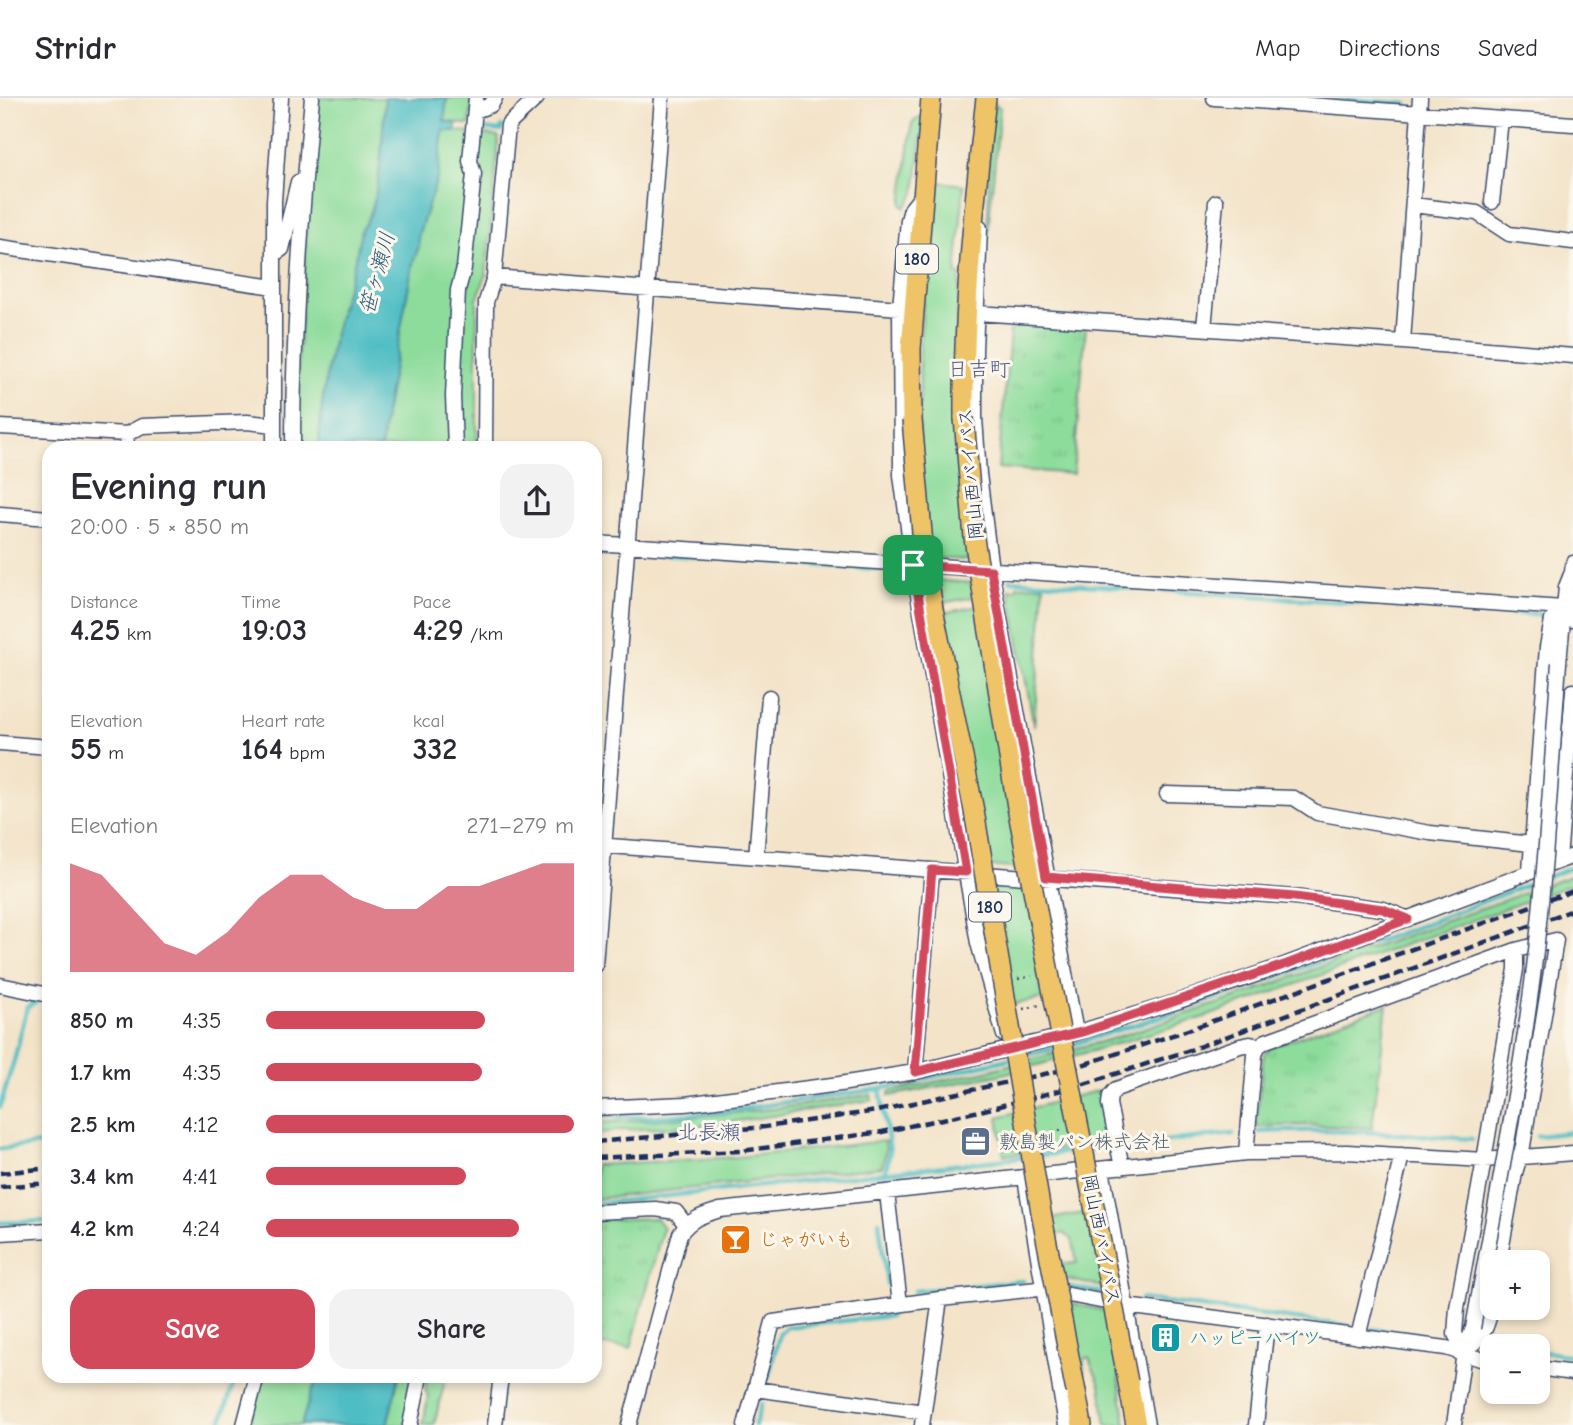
<!DOCTYPE html>
<html lang="en">
<head>
<meta charset="utf-8">
<style>
	:root { --surface:#fff; --page:#f2f2f3; --text:#2b2b33; --muted:#7c7c81; --line:#e1e1e2; --accent:#d1495b }
	body { margin:0; font-family:"Comic Neue","Klee One",sans-serif; background:var(--page); color:var(--text); height:100vh; display:flex; flex-direction:column; font-size:26px; white-space:nowrap }
	* { box-sizing:border-box; margin:0 }
	p { font-size:23px; color:var(--muted) }
	.icon { flex:none; width:38px; height:38px; fill:none; stroke:currentColor; stroke-width:2; stroke-linecap:round; stroke-linejoin:round }
	.map { position:relative; flex:1; overflow:hidden }
	.panel { position:absolute; left:42px; top:343px; width:560px; height:942px; display:flex; flex-direction:column; background:var(--surface); border-radius:21px; box-shadow:0 4px 10px #0003 }
	.panel>* { flex:none }
	.buttons { position:absolute; left:1480px; top:1152px; display:grid; gap:14px }
	.buttons a { display:grid; place-items:center; width:70px; height:70px; border-radius:14px; background:var(--surface); box-shadow:0 4px 10px #0003; font-size:35px }
	.pin { position:absolute; display:grid; place-items:center; width:60px; height:60px; color:#fff; margin:-30px; border-radius:14px; box-shadow:0 4px 10px #0006 }
	.round { display:grid; place-items:center; flex:none; width:74px; height:74px; border-radius:21px; background:var(--page) }
	.overview { display:flex; align-items:center; justify-content:space-between; height:119px; padding:0 28px }
	h1 { font-size:38px; font-weight:800; line-height:52px }
	.metrics { display:grid; grid-template-columns:repeat(3,1fr); gap:10px; height:119px; padding:7px 28px }
	.metrics div { display:grid; align-content:center }
	.metrics b { font-size:30px; font-weight:800 }
	.metrics small { font-size:19px; font-weight:400 }
	.metrics p { font-size:19px }
	.chart { height:196px; padding:14px 28px }
	.chart p { display:flex; justify-content:space-between }
	.chart svg { width:100%; height:126px; margin-top:7px; fill:var(--accent); opacity:.7 }
	.cta { display:flex; gap:14px; margin-top:auto; padding:14px 28px }
	.cta a { flex:1; height:80px; border-radius:21px; background:var(--accent); color:#fff; font-size:28px; font-weight:800; line-height:80px; text-align:center }
	.cta a+a { background:var(--page); color:var(--text) }
	ul { padding:0 28px; list-style:none; font-size:23px }
	li { display:grid; grid-template-columns:112px 84px 1fr; align-items:center; height:52px }
	li i { height:18px; border-radius:9px; background:var(--accent) }
	header { display:flex; align-items:center; gap:42px; box-sizing:border-box; height:98px; padding:0 35px; background:var(--surface); border-bottom:2px solid var(--line) }
	header strong { font-size:33px }
	nav { display:flex; gap:38px; margin-inline-start:auto; font-size:24px }
	.map>svg:first-child { display:block }
	.grass { fill:#8ddc9b; stroke:#54867c; stroke-width:2 }
	.park { fill:url(#park-tufts); stroke:#54867c; stroke-width:2 }
	.water { fill:#4fbec4; stroke:#357691; stroke-width:2 }
	.lines { fill:none; stroke-linecap:round; stroke-linejoin:round }
	.stream { stroke:#4fbec4; stroke-width:4.5 }
	.minor-casing { stroke:#3b4a6e; stroke-width:17 }
	.highway-casing { stroke:#3b4a6e; stroke-width:22 }
	.path { stroke:#3b4a6e; stroke-width:2.5; stroke-dasharray:2 5; stroke-linecap:butt }
	.minor { stroke:#fff; stroke-width:14 }
	.highway { stroke:#efc469; stroke-width:19 }
	.rail { stroke:#1b2f5e; stroke-width:4.5; stroke-dasharray:10 5; stroke-linecap:butt }
	.minor-bridge-casing { stroke:#3b4a6e; stroke-width:17; stroke-linecap:butt }
	.highway-bridge-casing { stroke:#3b4a6e; stroke-width:22; stroke-linecap:butt }
	.path-bridge { stroke:#3b4a6e; stroke-width:2.5; stroke-dasharray:2 5; stroke-linecap:butt }
	.minor-bridge { stroke:#fff; stroke-width:14 }
	.highway-bridge { stroke:#efc469; stroke-width:19 }
	.route-casing { stroke:#fff; stroke-width:14 }
	.route { stroke:#d1495b; stroke-width:9 }
	.labels { text-anchor:middle; stroke-width:6; stroke-linejoin:round; paint-order:stroke }
	.shield { fill:#fbf7ec; stroke:#5e6b89; stroke-width:2 }
	.shield-label { font-size:18px; font-weight:bold; fill:#1b2f5e }
	.street-label { font-size:19px; fill:#1b2f5e; stroke:#fbf7ec }
	.service-label { font-size:19px; fill:#4e5e75; stroke:#fbf7ec; text-anchor:start }
	.food-label { font-size:19px; fill:#c56008; stroke:#fbf7ec; text-anchor:start }
	.culture-label { font-size:19px; fill:#0d838f; stroke:#fbf7ec; text-anchor:start }
	.water-label { font-size:21px; font-style:italic; fill:#2b5a7d; stroke:#fbf7ec }
	.neighbourhood-label { font-size:21px; fill:#525987; stroke:#fbf7ec }
</style>
</head>
<body>
<header>
<strong>Stridr</strong>
<nav><a>Map</a><a>Directions</a><a>Saved</a></nav>
</header>
<div class="map">
<svg width="1573" height="1327" viewBox="0 0 1573 1327">
	<defs>
		<pattern id="park-tufts" width="24" height="20" patternUnits="userSpaceOnUse" patternTransform="scale(1.75)"><rect width="24" height="20" fill="#8ddc9b"/><path d="M3 7l-1-3M5 7V3M7 7l1-3M15 17l-1-3M17 17v-4M19 17l1-3" fill="none" stroke="#79bd88"/></pattern>
	</defs>
	<rect width="100%" height="100%" fill="#fbf7ec"/>
	<filter id="ink" filterUnits="userSpaceOnUse"><feTurbulence type="fractalNoise" baseFrequency=".0143" numOctaves="2"/><feDisplacementMap in="SourceGraphic" scale="14" xChannelSelector="R" yChannelSelector="G"/><feConvolveMatrix kernelMatrix="1 2 1 2 8 2 1 2 1" color-interpolation-filters="sRGB"/></filter>
	<filter id="wash" filterUnits="userSpaceOnUse"><feTurbulence type="fractalNoise" baseFrequency=".00686" numOctaves="4" result="noise"/><feDisplacementMap in="SourceGraphic" scale="28" xChannelSelector="R" yChannelSelector="G"/><feGaussianBlur stdDeviation="1.57" result="paint"/><feColorMatrix in="noise" values="0 0 0 0 0 0 0 0 0 0 0 0 0 0 0 0 0 1.4 0 .05"/><feComposite in="paint" operator="in"/></filter>
	<g filter="url(#wash)">
		<rect width="100%" height="100%" fill="#f3e3c8"/>
		<path class="grass" d="M315,0H385C383,29 381,114 361,132C358,156 351,177 344,200C331,248 320,300 319,350H297V280Z
			M447,0H473L469,27L444,23Z
			M994,5L1000,10L987,146L990,41Z
			M919,19H924L915,95L905,110L902,107L912,25Z
			M443,32L468,34L471,78L452,350H381L385,316L413,164L419,148L418,138L438,77Z
			M475,34L499,39L486,177L477,202V350H458L456,298Z
			M940,84L964,87L956,176L960,177L954,260L956,322L983,463L918,459L920,243L927,158Z
			M919,481L986,486L988,497L923,508Z
			M1044,487L1034,628L1009,491L1016,492L1017,488Z
			M990,506L1037,760L1036,765L1025,771L976,767L968,758L925,518Z
			M1573,777V786L1208,918L1092,953L998,977L889,998V994L892,993L982,974L1108,942L1235,900Z
			M975,782L1037,788L1063,897L998,909L972,784Z
			M1100,992L1111,1046L1004,1057L998,1019Z
			M871,997L872,1002C813,1011 755,1022 696,1028C667,1031 622,1029 595,1037V1025L690,1019L774,1011Z
			M885,1043L886,1052L882,1069L595,1101V1067L738,1059Z
			M1101,1112L1118,1192L1046,1177L1044,1167L1077,1165L1072,1141L1063,1135L1040,1142L1037,1123Z
			M1052,1201L1121,1216L1119,1283L1126,1327H1106L1100,1287L1089,1260H1084V1289Z
			M263,1278H319L311,1295L301,1327H249Z
			M399,1278H416L406,1327H387Z
			M428,1278H446L434,1327H423L428,1298L425,1291Z"/>
		<path class="park" d="M1011,224L1086,229L1073,376L998,370Z
			M1387,907L1372,1030L1300,1027L1256,1029L1263,961L1265,954L1270,949Z
			M656,1120L663,1130L631,1250L595,1246V1122Z"/>
		<path class="water" d="M385,0H447L444,23L456,25V33H443L438,77L418,138L419,148L413,164L385,316L381,350H319C320,300 331,248 344,200C351,177 358,156 361,131C381,114 383,28 385,0Z
			M319,1278H399L387,1327H301L311,1295Z"/>
		<g class="lines">
			<path class="stream" d="M1332,0L1407,6
				M483,31L501,33L502,29
				M595,453L620,454
				M634,455L892,472
				M1010,482L1542,517
				M1548,779L1573,769
				M20,898L35,905
				M1069,947L1179,913L1409,832L1540,782
				M1021,958L1057,950
				M880,991L890,1053L885,1075
				M0,1009L15,959L27,910L35,905L49,888
				M595,1018L650,1019L719,1014L880,991L1009,961
				M1259,1034C1330,1030 1401,1036 1472,1041
				M1537,1038L1573,1034
				M1128,1047L1233,1036
				M0,1051L49,1045
				M1088,1052L1111,1049
				M1036,1058L1079,1053
				M595,1106L1027,1059
				M879,1123L887,1186
				M0,1125L49,1123
				M1061,1188L1104,1195
				M914,1193L1023,1183
				M1141,1201L1348,1228
				M1373,1231L1419,1237
				M1497,1248H1498
				M1538,1253L1573,1258
				M768,1280L780,1235L787,1229L890,1218
				M220,1327L236,1278
				M755,1327L761,1306"/>
		</g>
	</g>
	<g filter="url(#ink)">
		<g class="lines">
			<defs>
				<path id="minor" d="M1214,0L1573,26
					M475,13L491,7L495,0
					M923,96L911,111L908,122L900,210L901,377L913,467L978,845L1004,937
					M1492,104L1501,21
					M1413,107L1477,115L1509,136L1573,144
					M980,130L975,252V320L979,376L991,472L1076,935
					M0,149L274,189
					M274,157L282,151L298,84
					M494,179L900,210
					M977,215L1403,244L1573,258
					M1204,230L1216,104
					M1403,244L1420,0
					M0,329L127,336
					M126,350L127,336L142,328L247,324L274,327
					M274,350V103L281,0
					M293,350C293,233 301,117 312,0
					M455,350L453,298L458,192L464,170L474,76L470,63L476,0
					M485,350L486,204L494,179L508,27L537,0
					M0,416L49,420
					M595,445L1563,510L1573,522
					M1559,565L1566,489L1572,474L1573,465
					M0,645L49,649
					M1167,696L1294,700L1317,715L1430,735L1531,746
					M596,747L1295,799L1383,811L1408,821
					M756,759L769,599
					M1559,761L1573,593
					M1530,773L1547,549L1552,522L1563,510
					M595,867L662,0
					M0,887L49,897
					M915,974L932,772
					M595,1010L685,1006L840,986L915,974L1076,935L1179,903L1287,866L1573,758
					M1246,1055L1255,957L1258,948L1266,943L1516,852L1556,842L1523,1048L1515,1075L1499,1164
					M1122,1069L1109,1006L1110,998L1116,991L1240,948L1250,946L1258,948
					M1102,1071L1147,1327
					M1025,1080L1066,1327
					M887,1095L900,1206
					M595,1114L655,1111L676,1114L686,1127
					M0,1135L49,1132
					M1358,1239L1402,1057
					M1465,1253C1486,1236 1488,1228 1493,1202
					M1464,1254L1455,1236L1457,1210L1484,1062L1516,871V852
					M1538,1270L1573,1275
					M755,1291L773,1224L940,1201L1038,1191L1126,1208L1446,1250L1493,1265
					M244,1327L257,1278
					M410,1327L420,1278
					M495,1327L501,1278
					M629,1327L680,1136C690,1121 703,1117 720,1112L1246,1055L1347,1054L1484,1062L1573,1055
					M745,1327L755,1291L924,1314
					M922,1327L940,1201
					M1256,1327L1267,1226
					M1454,1327L1464,1254L1473,1230"/>
				<path id="highway" d="M964,320C963,213 974,107 986,0
					M912,322L911,251L931,0
					M1128,1284L1136,1327
					M1076,1294L1082,1327"/>
			</defs>
			<use href="#minor" class="minor-casing"/>
			<use href="#highway" class="highway-casing"/>
			<path class="path" d="M1018,881L1032,878
				M1023,911L1040,907
				M1045,1034L1062,1032
				M1010,1039L1007,1040L1009,1054L1013,1053"/>
			<use href="#minor" class="minor"/>
			<use href="#highway" class="highway"/>
			<path class="rail" d="M595,1044L765,1029L877,1013L1076,969L1185,933L1573,793
				M595,1060L741,1053L882,1034L984,1012L1081,987L1190,952L1573,812
				M0,1075L49,1070
				M0,1089L49,1085"/>
			<defs>
				<path id="minor-bridge" d="M1473,1230C1494,1113 1518,996 1533,878C1546,774 1551,670 1559,565"/>
				<path id="highway-bridge" d="M964,320L974,440L1017,709L1128,1284
					M912,322L923,446L933,511L974,713L1041,1114L1076,1294"/>
			</defs>
			<use href="#minor-bridge" class="minor-bridge-casing"/>
			<use href="#highway-bridge" class="highway-bridge-casing"/>
			<path class="path-bridge" d="M1515,788L1529,782"/>
			<use href="#minor-bridge" class="minor-bridge"/>
			<use href="#highway-bridge" class="highway-bridge"/>
		</g>
	</g>
	<g class="lines" filter="url(#ink)">
		<defs>
			<path id="route" d="M913,467L991,472L1046,779L1295,799L1383,811L1408,821L1287,866L1086,933L915,974L932,772L966,774Z"/>
		</defs>
		<use href="#route" class="route-casing"/>
		<use href="#route" class="route"/>
	</g>
	<defs>
		<symbol id="office-square" viewBox="-11 -11 22 22"><rect x="-9" y="-9" width="18" height="18" rx="4" fill="#5c6f8a" stroke="#fbf7ec"/><path d="M-6-3h4V-5.5h4V-3h4V5H-6ZM-1-4.5V-3h2v-1.5ZM-6 0V1H6V0Z" fill="#fff"/></symbol>
		<symbol id="bar-square" viewBox="-11 -11 22 22"><rect x="-9" y="-9" width="18" height="18" rx="4" fill="#e8710a" stroke="#fbf7ec"/><path d="M-6-5H6L.8 .8V4.5H3.5V6h-7V4.5H-.8V.8Z" fill="#fff"/></symbol>
		<symbol id="building-square" viewBox="-11 -11 22 22"><rect x="-9" y="-9" width="18" height="18" rx="4" fill="#0f9aa8" stroke="#fbf7ec"/><path d="M-4-6H4V6H1V3H-1V6H-4ZM-2.5-4.3h1.7v1.8h-1.7ZM.8-4.3h1.7v1.8H.8ZM-2.5-1h1.7V.8h-1.7ZM.8-1h1.7V.8H.8Z" fill="#fff"/></symbol>
	</defs>
	<g fill-rule="evenodd">
		<use href="#office-square" x="958" y="1026" width="35" height="35"/>
		<use href="#bar-square" x="718" y="1124" width="35" height="35"/>
		<use href="#building-square" x="1148" y="1222" width="35" height="35"/>
	</g>
	<g class="labels">
		<g class="shield">
			<rect x="896" y="146.5" width="42" height="29" rx="5"/>
			<rect x="969" y="794.5" width="42" height="29" rx="5"/>
		</g>
		<g class="shield-label">
			<text x="917" y="167">180</text>
			<text x="990" y="815">180</text>
		</g>
		<g class="street-label">
			<text transform="translate(970 376) rotate(-95)" y="7">岡山西バイパス</text>
			<text transform="translate(1102 1141) rotate(79)" y="7">岡山西バイパス</text>
		</g>
		<g class="service-label">
			<text x="999" y="1050">敷島製パン株式会社</text>
		</g>
		<g class="food-label">
			<text x="759" y="1148">じゃがいも</text>
		</g>
		<g class="culture-label">
			<text x="1189" y="1246">ハッピーハイツ</text>
		</g>
		<g class="water-label">
			<text transform="translate(377 175) rotate(-75)" y="7">笹ヶ瀬川</text>
		</g>
		<g class="neighbourhood-label">
			<text x="979" y="278">日吉町</text>
			<text x="709" y="1041">北長瀬</text>
		</g>
	</g>
</svg>
<div class="buttons">
<a>+</a>
<a>−</a>
</div>
<div class="pin" style="left:913px;top:467px;background:#1e9e55"><svg class="icon" aria-label="arrive" viewBox="0 0 24 24"><path d="M6 21V4h12l-3 4 3 4H6"/></svg></div>
<section class="panel">
<div class="overview"><div><h1>Evening run</h1><p>20:00 · 5 × 850 m</p></div><a class="round"><svg class="icon" aria-label="share" viewBox="0 0 24 24"><path d="M12 15V3M7 8l5-5 5 5M5 13v7h14v-7"/></svg></a></div>
<div class="metrics">
<div><p>Distance</p><b>4.25<small> km</small></b></div>
<div><p>Time</p><b>19:03</b></div>
<div><p>Pace</p><b>4:29<small> /km</small></b></div>
</div>
<div class="metrics">
<div><p>Elevation</p><b>55<small> m</small></b></div>
<div><p>Heart rate</p><b>164<small> bpm</small></b></div>
<div><p>kcal</p><b>332</b></div>
</div>
<div class="chart"><p><span>Elevation</span>271–279 m</p>
<svg viewBox="0 0 160 44" preserveAspectRatio="none"><path d="M0 44V6L10 10L20 22L30 34L40 38L50 30L60 18L70 10L80 10L90 18L100 22L110 22L120 14L130 14L140 10L150 6L160 6V44z"/></svg>
</div>
<ul>
<li><b>850 m</b>4:35<i style="width:71%"></i></li>
<li><b>1.7 km</b>4:35<i style="width:70%"></i></li>
<li><b>2.5 km</b>4:12<i style="width:100%"></i></li>
<li><b>3.4 km</b>4:41<i style="width:65%"></i></li>
<li><b>4.2 km</b>4:24<i style="width:82%"></i></li>
</ul>
<div class="cta"><a>Save</a><a>Share</a></div>
</section>
</div>
</body>
</html>
